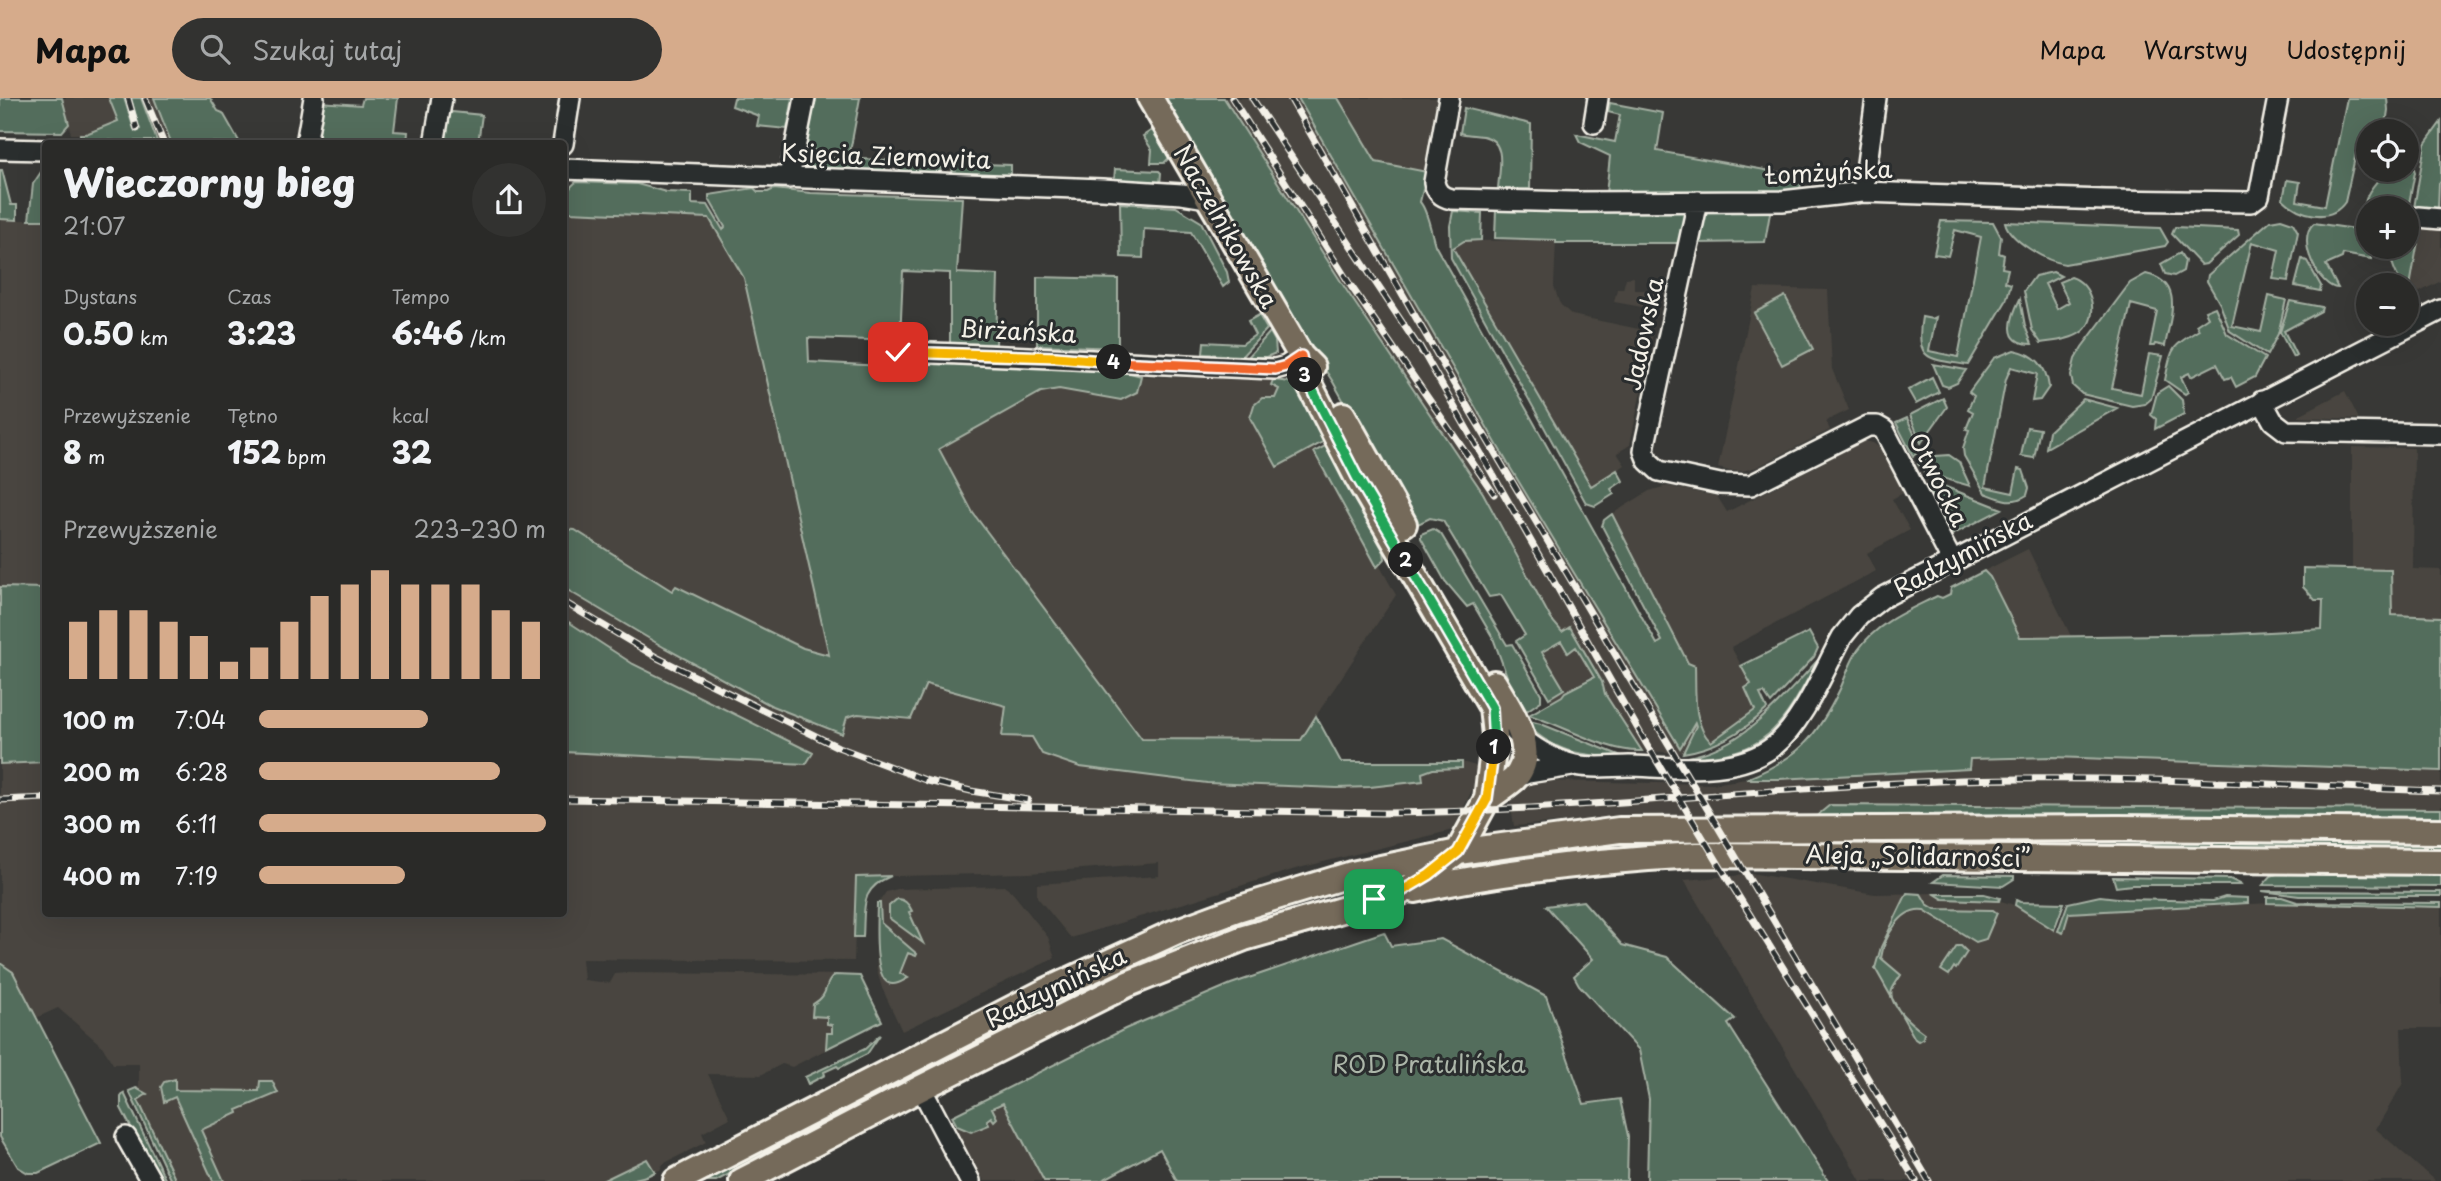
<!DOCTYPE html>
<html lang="pl">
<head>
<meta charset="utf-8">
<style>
	:root { --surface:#2a2a28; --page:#323230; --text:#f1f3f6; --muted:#a5a7a8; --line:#464645; --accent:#d6ab8b }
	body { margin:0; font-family:"Playpen Sans",sans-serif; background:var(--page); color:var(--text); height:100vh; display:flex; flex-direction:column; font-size:26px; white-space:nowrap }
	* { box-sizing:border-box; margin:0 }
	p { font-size:23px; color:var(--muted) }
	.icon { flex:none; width:38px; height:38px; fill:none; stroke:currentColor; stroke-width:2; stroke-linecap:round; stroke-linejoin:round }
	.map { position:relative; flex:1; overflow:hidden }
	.side { position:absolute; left:42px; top:42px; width:525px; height:777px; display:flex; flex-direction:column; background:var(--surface); border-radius:7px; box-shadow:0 7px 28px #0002,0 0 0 2px var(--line) }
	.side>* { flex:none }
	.buttons { position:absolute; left:2356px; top:21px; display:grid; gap:14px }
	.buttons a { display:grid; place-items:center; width:63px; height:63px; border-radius:50%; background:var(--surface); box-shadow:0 7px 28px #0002,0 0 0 2px var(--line); font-size:35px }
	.pin { position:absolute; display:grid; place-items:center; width:60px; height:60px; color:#fff; margin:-30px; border-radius:14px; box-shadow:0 4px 10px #0006 }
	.km { position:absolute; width:35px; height:35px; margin:-18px; border-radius:50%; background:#222; color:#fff; font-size:19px; line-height:35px; text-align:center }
	.round { display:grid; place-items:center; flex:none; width:74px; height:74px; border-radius:37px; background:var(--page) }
	.head { display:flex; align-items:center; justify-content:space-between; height:119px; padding:0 21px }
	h1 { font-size:38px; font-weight:800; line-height:52px }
	.figures { display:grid; grid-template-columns:repeat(3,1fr); gap:10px; height:119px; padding:7px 21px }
	.figures div { display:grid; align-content:center }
	.figures b { font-size:30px; font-weight:800 }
	.figures small { font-size:19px; font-weight:400 }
	.figures p { font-size:19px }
	.chart { height:196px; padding:14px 21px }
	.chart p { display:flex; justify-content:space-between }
	.chart svg { width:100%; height:126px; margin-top:7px; stroke:var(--accent); stroke-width:6 }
	ul { padding:0 21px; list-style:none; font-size:23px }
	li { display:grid; grid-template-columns:112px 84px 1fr; align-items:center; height:52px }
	li i { height:18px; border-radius:9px; background:var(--accent) }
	header { display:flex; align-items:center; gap:42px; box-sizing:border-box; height:98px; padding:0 35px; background:var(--accent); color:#111 }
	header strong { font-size:33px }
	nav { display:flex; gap:38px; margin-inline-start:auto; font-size:24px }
	.search { width:490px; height:63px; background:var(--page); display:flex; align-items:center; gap:18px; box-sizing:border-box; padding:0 24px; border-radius:38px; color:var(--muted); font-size:26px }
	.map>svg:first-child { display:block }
	.built { fill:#48453f }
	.green { fill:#536d5c; stroke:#a4afa2; stroke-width:2 }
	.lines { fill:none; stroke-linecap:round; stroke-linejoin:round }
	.minor-casing { stroke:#f4f1e8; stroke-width:24 }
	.major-casing { stroke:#f4f1e8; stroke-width:30 }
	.minor { stroke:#2a2d2e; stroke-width:19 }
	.major { stroke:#746a5a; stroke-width:24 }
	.rail-casing { stroke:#f4f1e8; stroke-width:7 }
	.rail { stroke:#2a2d2e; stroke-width:4.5; stroke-dasharray:13; stroke-linecap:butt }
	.split-1-casing { stroke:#fff; stroke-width:14 }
	.split-2-casing { stroke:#fff; stroke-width:14 }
	.split-3-casing { stroke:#fff; stroke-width:14 }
	.split-4-casing { stroke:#fff; stroke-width:14 }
	.split-5-casing { stroke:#fff; stroke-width:14 }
	.split-1 { stroke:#f5b400; stroke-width:9 }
	.split-2 { stroke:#22a559; stroke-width:9 }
	.split-3 { stroke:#22a559; stroke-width:9 }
	.split-4 { stroke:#f0652b; stroke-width:9 }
	.split-5 { stroke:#f5b400; stroke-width:9 }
	.labels { text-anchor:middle; stroke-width:6; stroke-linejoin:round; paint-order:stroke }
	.street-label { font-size:24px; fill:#f4f1e8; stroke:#2a2d2e }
	.park-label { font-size:24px; fill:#acb6a9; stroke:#2a2d2e }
</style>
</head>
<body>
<header>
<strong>Mapa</strong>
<div class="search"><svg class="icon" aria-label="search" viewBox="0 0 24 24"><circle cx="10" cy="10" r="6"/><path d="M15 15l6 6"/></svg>Szukaj tutaj</div>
<nav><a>Mapa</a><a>Warstwy</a><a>Udostępnij</a></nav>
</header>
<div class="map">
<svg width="2441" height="1083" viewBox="0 0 2441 1083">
	<rect width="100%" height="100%" fill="#383836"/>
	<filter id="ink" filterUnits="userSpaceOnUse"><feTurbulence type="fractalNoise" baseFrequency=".0143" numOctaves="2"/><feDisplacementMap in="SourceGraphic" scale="14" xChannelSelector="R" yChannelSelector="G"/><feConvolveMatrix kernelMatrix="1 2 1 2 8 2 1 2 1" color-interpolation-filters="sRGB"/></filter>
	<g filter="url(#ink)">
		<path class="built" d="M62,0H205L229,45L115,43L80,40V36H71Z
			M1224,0H1298L1508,366L1680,649L1695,624L1696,628L1683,655L1642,653L1594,580L1590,579L1551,604L1516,543L1551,521L1498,420L1483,394L1347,193Z
			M1338,0H1437L1424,73L1376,64Z
			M564,114L709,120L744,180L829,557L1007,608L1002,638L1141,640L973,415L939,351L1041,294L1059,291L1121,302L1137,294L1141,278L1277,283L1396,497L1316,618L1341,664H1462L1479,669L1476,684L1453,732L1299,770L1071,840L1037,799V786L1159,778V765L1030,775L857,779L854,863L582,861L584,882L610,885L615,876L626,875L857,877L862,881L882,923L792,969L782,966L761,977L708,976L730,1020L702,1035L706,1044L663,1066L660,1072L655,1074L647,1061L602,1083H171L129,993L139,989V966H113L102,948L58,910L36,920L13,874L0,865V122H45L46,816H564Z
			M2421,128H2441V183L2408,200Z
			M1556,142L1554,188L1559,204L1562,208L1572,217L1653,234L1630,347L1617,355L1625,367L1592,389L1453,150L1464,143Z
			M1634,179V192H1660L1656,220L1646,217L1647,210L1614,204L1617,191H1623L1626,180Z
			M1755,190L1828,192L1832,271L1849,312L1826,323L1830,332L1757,369L1743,373H1729L1718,370Z
			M2345,293L2359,321L2299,319V317Z
			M1864,343L1873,345L1884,352L1905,394L1892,401L1910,432L1867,455L1876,473L1731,549L1752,587L1745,590L1756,612L1711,644L1702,632L1698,621L1695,568L1688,565L1612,416L1649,393L1667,388L1717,398L1727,414Z
			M2352,349L2414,350L2413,471L2441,472V519L2392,518L2352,470Z
			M2028,451L2071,538L2019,539L1990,480L1984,473Z
			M2053,659L2441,673V711L1831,707L1815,718L1637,719L1514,728L1509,697L1528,686L1545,683L1712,686L1746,681L1877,677L1969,671L1970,661Z
			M1756,776L1875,796L1935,795L1943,801L1997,802L2015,807L2062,835L2069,815L2271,805L2441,809V930H2401L2403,985L2376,1031L2435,1083H1861L1684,782Z
			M1004,788L1012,794L1048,839L1055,860L902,933L882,890L877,873L876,852L879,804L886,794L897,791Z
			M1003,1005L1044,1083H984L955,1030Z"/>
		<path class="green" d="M0,0H62L69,26L62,34L0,33Z
			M109,0H124L134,31L139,30L131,0H141L157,43H115L80,40V36H86L118,23Z
			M154,0H210L218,13L223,15L240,45L171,44Z
			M363,0H398L394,33L408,34L407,45L311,46L319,4L361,7Z
			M734,0H793L787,31L757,28L759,18L732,8Z
			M816,0H860L850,54L805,52Z
			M1166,0H1224L1347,193L1483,395L1551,521L1562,534L1570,529L1602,584L1605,596L1642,653C1608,655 1563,627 1529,617L1562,598L1565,594L1594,579L1576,549L1568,555L1561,543L1542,554L1564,591L1549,600L1516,543L1525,537L1501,497L1489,499L1443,423L1430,420L1416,427L1412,425L1333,284L1257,167L1192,58L1197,54Z
			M1298,0H1338L1376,64L1427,74L1420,104C1428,113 1431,135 1435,147L1657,546L1662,543L1602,428L1604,422L1612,416L1688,565L1695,568C1696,592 1692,626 1711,644L1755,612L1745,590L1751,586L1741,568L1809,534L1818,550L1814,559L1771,605L1764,595L1760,596L1767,611C1742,635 1716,650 1683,655L1696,628L1695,625L1680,650L1508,366Z
			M2347,0H2387L2388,12L2385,33H2368V49L2356,55L2345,104C2330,126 2299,117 2283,101L2287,82L2300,84L2297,103L2325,108Z
			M1610,5L1663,15L1657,53L1788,76V78H1794V82H1802L1799,94L1606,96L1610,58L1580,44L1576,36L1615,44L1620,17L1608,14Z
			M1464,10L1531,26L1530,91H1498C1499,72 1508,43 1483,38C1475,37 1468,37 1460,35Z
			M452,14L482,17L478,45H445L449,17Z
			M2441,24V84L2439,85L2438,112L2414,110L2425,46Z
			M1152,32L1169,60L1164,65H1151L1152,52L1143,38Z
			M800,59L885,62V75L805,71L801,67Z
			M2406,61L2413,68L2415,74L2407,116L2406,110H2368V120C2358,100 2375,86 2387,72H2406Z
			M900,63L941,65L940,77L900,76Z
			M953,65L1011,67V79L952,78Z
			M45,68V122H29L33,86Z
			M1115,71L1159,73L1161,75L1160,86L1114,83Z
			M0,72H2L11,107H17V122L0,121Z
			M576,84L637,86L666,94L692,95V106L708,107L723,132L725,129L709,101V97L754,90L758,94H768L774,91L811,95L962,100L957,175L998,177L996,246L950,245V175L903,173L900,243L808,240L809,264L902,269L909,261L1120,272L1141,278L1137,294L1121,302L1059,291L1041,294L939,351L973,415L1142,641L1301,642L1316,618L1341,664H1462V670L1433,671L1422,675L1423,683L1370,689L1337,690L1207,685L1080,669L1042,656L1032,639L1002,638L1006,608L926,586L911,621L858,616L847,619L842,636L772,608L665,550L564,490V431L575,432L672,493L676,488L803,550L829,557L744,180L709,120L569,114C563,101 565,93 576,84Z
			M1120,105L1176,109L1201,124L1227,174L1229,184L1223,189L1191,134L1144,131L1143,160L1121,159Z
			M1771,109L1765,144L1696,145L1705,114L1710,111Z
			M1679,110L1686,117L1683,145H1556V142L1495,140L1496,111Z
			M1453,113L1482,115L1481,142L1464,143L1453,150L1591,388L1617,372L1623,383L1611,391L1614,396L1595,408L1586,405L1451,160L1450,128Z
			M2281,121L2293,125L2298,134L2288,183L2273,181L2279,152L2252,144L2232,228L2261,234L2269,198L2286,202L2278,236L2267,257L2230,233L2220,206L2207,183L2208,177L2270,123Z
			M1941,123L1993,124L2001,139L1999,155L2004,157L2002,170L2008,171L2005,184L2011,186L2006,203L1968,267C1930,261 1914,264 1922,219L1932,221L1936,219L1929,253L1958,259L1981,139L1955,132L1948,158L1934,156Z
			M2005,124L2160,130L2168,144L2165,148L2065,166C2047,164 2009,142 2005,124Z
			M2314,125L2368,133L2371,161L2343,156L2342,160L2326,167L2338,190C2321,191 2294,142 2314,125Z
			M2421,126L2408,200L2406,187H2402C2395,173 2389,164 2393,149H2406V128Z
			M2175,129L2238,132L2239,137L2206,166L2201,167L2172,136Z
			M2180,155L2185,163L2183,173L2174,178L2165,176L2161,166Z
			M2302,161L2307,163L2321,188L2320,193L2295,188Z
			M2053,174L2061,178L2045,186L2057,211L2069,204L2059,184L2071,179C2092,185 2100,218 2083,233C2072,242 2054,243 2041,245L2032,232L2024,193L2035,178Z
			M2146,176C2185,184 2170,220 2165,248L2155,246L2154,248H2150L2157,213L2131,206L2112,290L2141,296L2149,256L2163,258L2151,301L2145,306L2132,308L2082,296L2073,288L2071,278L2075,261L2082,249L2130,185Z
			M1037,179L1118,181V250L1037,247Z
			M1785,198L1813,251L1782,267L1754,215Z
			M2020,201L2025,228L2032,246C2001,246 2011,219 2020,201Z
			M2290,203L2322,209L2321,213L2284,233L2296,257L2293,259L2280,234Z
			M2215,209L2227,236L2265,260L2255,279L2236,289L2231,279L2225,281L2217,266L2191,279L2189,275L2181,279L2188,294L2185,296L2165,282C2172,250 2170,249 2199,232L2196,227L2208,219L2205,213Z
			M1259,217L1267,231L1242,258L1203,256L1204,244L1242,246L1255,237L1248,223Z
			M1270,234L1275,243L1276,255L1266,259H1248Z
			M2014,252C2035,256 2046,267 2049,289L2040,302L2032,303L2037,276L2011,269L2006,281L1985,389L2013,395L2018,371L2023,372L2029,390L2027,397C2012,407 2000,401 1985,395L1964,358L1963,350L1969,332L1966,331L1973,314L1968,311L1974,298L1969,294L1994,260Z
			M1933,266L1966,272L1957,285L1948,289L1942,287Z
			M1932,279L1939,294L1916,306L1908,292Z
			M1273,282L1291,284L1298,289L1323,344L1277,369L1250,320L1254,307L1262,300H1275L1279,291L1271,287Z
			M2168,288L2182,302L2184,316L2155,331L2156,321L2151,317L2157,295Z
			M1943,300L1947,309L1921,345L1910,317Z
			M2083,301L2117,310L2046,350L2049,333Z
			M1907,320L1914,335L1918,354L1913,358L1896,325Z
			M2027,329L2040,331L2034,360L2021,358Z
			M1325,348L1384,454L1385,461L1377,469L1314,354Z
			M1949,357L1959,364L1970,388L1925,375L1918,366L1922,359Z
			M1941,387L2002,411L1952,437L1929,391Z
			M1433,431L1441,436L1507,547L1512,546L1541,596V603L1525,614L1516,603L1493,540L1473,506L1467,509L1445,483L1421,440V436Z
			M2303,470L2391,472L2392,517L2441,519V673L2053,659L1970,661L1969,671L1779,681H1746C1798,660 1816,641 1840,591C1846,578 1850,564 1858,552C1878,524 1907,513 1937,498L1942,500L1950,496L1951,490L1984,473L1990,479L2020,539L2232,536L2322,531L2323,502H2315L2303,489Z
			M0,489L45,490V664L0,666Z
			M564,521L633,566L813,655L806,666L564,654Z
			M1818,562C1783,627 1768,659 1688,659C1745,648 1780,603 1818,562Z
			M1521,621L1541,626L1624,659C1580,658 1552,655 1521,621Z
			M1830,707L2441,711V721L1814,720Z
			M2198,741L2441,743V755L1940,748L2141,746Z
			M1605,744L1618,752L1530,761L1523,753Z
			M2280,775L2441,776V788L2263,787L2271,778Z
			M1943,777L2014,778V781L2003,788L1933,784Z
			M891,778C859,791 865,809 863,839H854L856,779Z
			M2113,779L2230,781L2242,787H2132L2116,789Z
			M2262,793L2441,794V798H2299Z
			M1907,795L1921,796L1927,806L1935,811L1993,812L1997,815L1986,841L1976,844L1924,812C1901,808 1884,840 1881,860L1901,877C1898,882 1894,887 1892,892C1887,907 1914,928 1924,935L1923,940L1918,943L1915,941L1875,870L1881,849Z
			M1935,796H1984L2000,800L1999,803L1943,801Z
			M2100,798L2126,801L2213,803L2225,799L2248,800V805L2069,815L2063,835L2058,833L2068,805Z
			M2267,799H2282L2297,804L2441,805V809L2267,805Z
			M897,801C904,801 909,806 912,813L909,814L923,845L889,820V808Z
			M2016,802L2020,804L2064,805L2054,832L2015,807Z
			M1583,803L1622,847L1667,859L1735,921L1728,926L1828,1083H1647L1649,1001L1639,952L1579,887L1574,878L1593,861L1546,808Z
			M877,805H880L881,825L917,856L916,858L908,855L900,875L908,880C904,882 897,887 892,886C872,885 877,820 877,805Z
			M1384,834L1391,848L1441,841L1546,898L1584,1006L1620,1001L1628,1038L1627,1083H1177L1160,1051L1101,1083H1044L1003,1005L992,1010L997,1020L994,1023L991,1019L987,1022L989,1027L971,1034L957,1028L952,1018L1125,931L1231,886Z
			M1180,844L1182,850L1062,905L716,1083H699L1057,899Z
			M1957,848H1961L1967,854L1956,871L1954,869L1949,877L1941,872Z
			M0,865L13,874L101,1045L38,1075H28L18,1069L0,1039Z
			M835,877L860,878L882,923L826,951L827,935H832V927L827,926V919L812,918L813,906C831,896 822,886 835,877Z
			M880,937L867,956L839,970L837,968L824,974L825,977L808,986L805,979L865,951Z
			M175,981V992L259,993L260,983H272L278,995L237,1012L238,1015L201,1032L224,1083H213L175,999L164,1004L161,989L164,984Z
			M136,990L147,996L138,1002L176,1083H171L129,993Z
			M124,995L166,1083H159L121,1010V999Z
			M647,1061L655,1074C638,1083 621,1083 602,1083Z"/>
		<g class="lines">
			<defs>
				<path id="minor" d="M1449,0L1434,84C1436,94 1441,99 1451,101L1572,104L1782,103L1863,94L2105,102L2251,104L2259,98L2278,0
					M1594,25L1598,0
					M306,46L314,0
					M434,46L442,0
					M563,46L570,0
					M0,51L46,52
					M564,71L1102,91L1182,96L1207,100
					M789,80L805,0
					M1863,94L1876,0
					M1698,103L1645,346L1644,353L1648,363L1659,373L1720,386L1751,387L1868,328H1877L1884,332L1952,463
					M2418,119L2441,121
					M898,254C1024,257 1149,266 1275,271L1286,268L1301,258
					M2262,303L2273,323L2286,333L2441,336
					M1515,634C1531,649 1553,662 1575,667C1592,671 1612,668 1629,668C1675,669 1735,678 1774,648C1803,625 1824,572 1842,539L1859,518L1882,500L2441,212
					M1513,681L1528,675L1572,668
					M921,990L970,1083
					M126,1039L151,1083"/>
				<path id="major" d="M1150,0L1301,258L1312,269
					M1343,317L1404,426
					M1487,701C1495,695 1506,688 1514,681C1541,653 1509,611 1494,585
					M1415,792C1510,772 1600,762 1697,757L2441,764
					M676,1083L1046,893L1175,834L1237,811L1352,776L1458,754L1619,732L2119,730L2441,733
					M742,1083L921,990L1128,886L1244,840L1397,796L1409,790L1458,754L1487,701L1495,637L1492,610L1357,379L1306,280L1301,258"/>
			</defs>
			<use href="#minor" class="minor-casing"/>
			<use href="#major" class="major-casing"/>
			<use href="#minor" class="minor"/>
			<use href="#major" class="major"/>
			<defs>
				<path id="rail" d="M128,0L137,31
					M145,0L164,46
					M1232,0L1351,188L1494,396
					M1252,0L1422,254
					M1290,0L1454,286L1929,1083
					M1419,247L1646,645L1729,783L1916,1083
					M564,504L658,560L838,649L928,683L971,693L1028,702
					M564,701L1383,715C1577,713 1769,689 1962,682C2122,677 2282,687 2441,693
					M0,702L46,700"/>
			</defs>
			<use href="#rail" class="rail-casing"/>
			<use href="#rail" class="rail"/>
		</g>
	</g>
	<g class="lines" filter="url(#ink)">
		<defs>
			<path id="split-1" d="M1374,801L1402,793L1429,777L1458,754L1487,701L1494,649"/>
			<path id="split-2" d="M1406,462L1492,610L1494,649"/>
			<path id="split-3" d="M1305,277L1357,379L1406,462"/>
			<path id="split-4" d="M1114,264L1275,271L1286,268L1301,258L1305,277"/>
			<path id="split-5" d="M898,254L1056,259L1114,264"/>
		</defs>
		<use href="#split-1" class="split-1-casing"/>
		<use href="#split-2" class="split-2-casing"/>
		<use href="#split-3" class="split-3-casing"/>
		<use href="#split-4" class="split-4-casing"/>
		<use href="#split-5" class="split-5-casing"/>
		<use href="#split-1" class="split-1"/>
		<use href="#split-2" class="split-2"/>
		<use href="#split-3" class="split-3"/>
		<use href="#split-4" class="split-4"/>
		<use href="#split-5" class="split-5"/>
	</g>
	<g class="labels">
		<g class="street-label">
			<text transform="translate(886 59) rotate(2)" y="8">Księcia Ziemowita</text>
			<text transform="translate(1829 75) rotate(-3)" y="8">Łomżyńska</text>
			<text transform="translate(1225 129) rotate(60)" y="8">Naczelnikowska</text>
			<text transform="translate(1018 234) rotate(3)" y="8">Birżańska</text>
			<text transform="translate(1644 236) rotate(-78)" y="8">Jadowska</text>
			<text transform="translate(1938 382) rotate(63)" y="8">Otwocka</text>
			<text transform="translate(1963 457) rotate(-28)" y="8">Radzymińska</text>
			<text transform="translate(1918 759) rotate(1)" y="8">Aleja „Solidarności”</text>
			<text transform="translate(1056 890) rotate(-26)" y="8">Radzymińska</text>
		</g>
		<g class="park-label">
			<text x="1429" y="975">ROD Pratulińska</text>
		</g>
	</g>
</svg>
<div class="buttons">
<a><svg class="icon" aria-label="locate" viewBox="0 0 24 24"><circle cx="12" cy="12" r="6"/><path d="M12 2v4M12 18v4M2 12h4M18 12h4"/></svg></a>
<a>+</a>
<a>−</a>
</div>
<div class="pin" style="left:1374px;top:801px;background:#1e9e55"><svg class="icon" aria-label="arrive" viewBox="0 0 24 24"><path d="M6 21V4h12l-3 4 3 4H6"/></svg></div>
<div class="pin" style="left:898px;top:254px;background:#d93025"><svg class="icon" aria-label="check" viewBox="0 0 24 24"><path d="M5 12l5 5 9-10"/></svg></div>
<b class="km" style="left:1494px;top:649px">1</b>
<b class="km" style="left:1406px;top:462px">2</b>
<b class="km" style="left:1305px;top:277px">3</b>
<b class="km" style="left:1114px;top:264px">4</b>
<section class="side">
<div class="head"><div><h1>Wieczorny bieg</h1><p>21:07</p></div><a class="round"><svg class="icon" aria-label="share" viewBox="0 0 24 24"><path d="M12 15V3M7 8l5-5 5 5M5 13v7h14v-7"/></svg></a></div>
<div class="figures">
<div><p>Dystans</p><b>0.50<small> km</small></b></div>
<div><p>Czas</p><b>3:23</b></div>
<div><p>Tempo</p><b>6:46<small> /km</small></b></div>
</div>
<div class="figures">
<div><p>Przewyższenie</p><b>8<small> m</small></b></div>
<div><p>Tętno</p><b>152<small> bpm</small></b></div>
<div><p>kcal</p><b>32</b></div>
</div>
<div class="chart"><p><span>Przewyższenie</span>223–230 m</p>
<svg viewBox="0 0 160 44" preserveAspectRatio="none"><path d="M5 44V24M15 44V20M25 44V20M35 44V24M45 44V29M55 44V38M65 44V33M75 44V24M85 44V15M95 44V11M105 44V6M115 44V11M125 44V11M135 44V11M145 44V20M155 44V24"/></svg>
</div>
<ul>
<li><b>100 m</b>7:04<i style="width:59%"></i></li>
<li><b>200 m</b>6:28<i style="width:84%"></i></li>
<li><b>300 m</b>6:11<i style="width:100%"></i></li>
<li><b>400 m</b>7:19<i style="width:51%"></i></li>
</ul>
</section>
</div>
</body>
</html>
